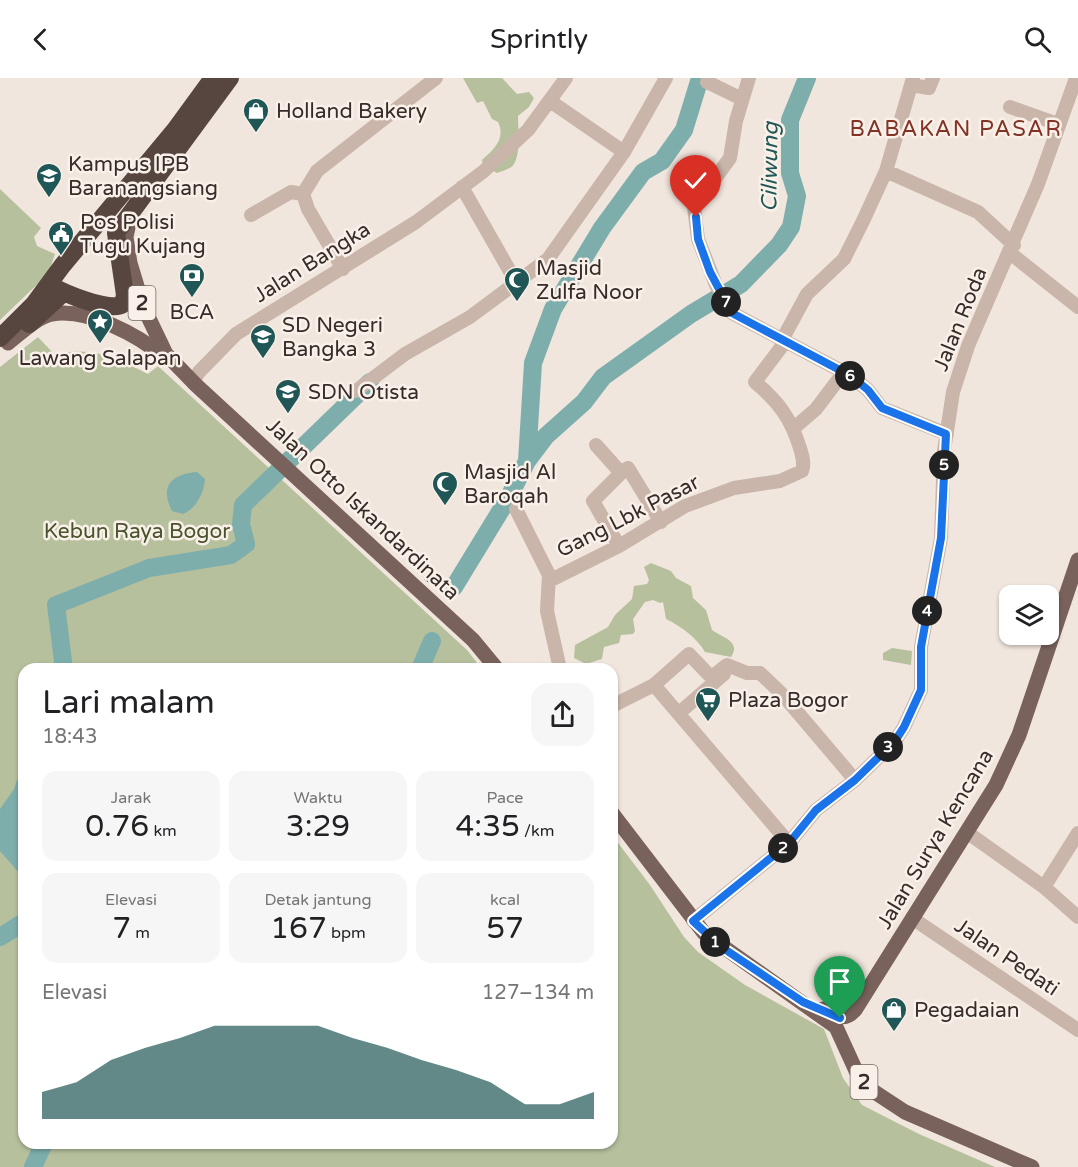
<!DOCTYPE html>
<html lang="id">
<head>
<meta charset="utf-8">
<style>
	:root { --surface:#fff; --page:#f6f6f6; --text:#202124; --muted:#757577; --accent:#205756 }
	body { margin:0; font-family:"Varela Round",sans-serif; background:var(--page); color:var(--text); height:100vh; display:flex; flex-direction:column; font-size:22px; white-space:nowrap }
	* { box-sizing:border-box; margin:0 }
	p { font-size:20px; color:var(--muted) }
	.icon { flex:none; width:33px; height:33px; fill:none; stroke:currentColor; stroke-width:2; stroke-linecap:round; stroke-linejoin:round }
	.map { position:relative; flex:1; overflow:hidden }
	.details { position:absolute; left:18px; top:585px; width:600px; height:486px; display:flex; flex-direction:column; background:var(--surface); border-radius:18px; box-shadow:0 2px 4px #0004 }
	.details>* { flex:none }
	.controls { position:absolute; left:999px; top:507px; display:grid; gap:12px }
	.controls a { display:grid; place-items:center; width:60px; height:60px; border-radius:12px; background:var(--surface); box-shadow:0 2px 4px #0004; font-size:30px }
	.pin { position:absolute; display:grid; place-items:center; width:51px; height:51px; color:#fff; margin:-62px -26px; border-radius:50% 50% 50% 0; rotate:-45deg; box-shadow:0 0 6px #0007 }
	.pin .icon { rotate:45deg }
	.km { position:absolute; width:30px; height:30px; margin:-15px; border-radius:50%; background:#222; color:#fff; font-size:16px; line-height:30px; text-align:center }
	.round { display:grid; place-items:center; flex:none; width:63px; height:63px; border-radius:18px; background:var(--page) }
	.overview { display:flex; align-items:center; justify-content:space-between; height:102px; padding:0 24px }
	h1 { font-size:33px; font-weight:600; line-height:45px }
	.metrics { display:grid; grid-template-columns:repeat(3,1fr); gap:9px; height:102px; padding:6px 24px }
	.metrics div { display:grid; align-content:center; border-radius:15px; background:var(--page); text-align:center }
	.metrics b { font-size:30px; font-weight:600 }
	.metrics small { font-size:16px; font-weight:400 }
	.metrics p { font-size:16px }
	.chart { height:168px; padding:12px 24px }
	.chart p { display:flex; justify-content:space-between }
	.chart svg { width:100%; height:108px; margin-top:6px; fill:var(--accent); opacity:.7 }
	header { display:flex; justify-content:space-between; align-items:center; height:78px; padding:0 24px; background:var(--surface); font-size:27px; font-weight:600 }
	.map>svg:first-child { display:block }
	.green { fill:#b7c09d }
	.water { fill:#7daeac }
	.lines { fill:none; stroke-linecap:round; stroke-linejoin:round }
	.river { stroke:#7daeac; stroke-width:18 }
	.minor { stroke:#c9b5a9; stroke-width:14 }
	.major { stroke:#78625b; stroke-width:15 }
	.highway { stroke:#574640; stroke-width:18 }
	.tram { stroke:#372c29; stroke-width:1.5 }
	.route-casing { stroke:#fff; stroke-width:12 }
	.route { stroke:#1a73e8; stroke-width:8 }
	.labels { text-anchor:middle; stroke-width:5; stroke-linejoin:round; paint-order:stroke }
	.shield { fill:#f9f1e9; stroke:#716763; stroke-width:1.5 }
	.shield-label { font-size:20px; font-weight:bold; fill:#372c29 }
	.poi-label { font-size:21px; fill:#372c29; stroke:#f9f1e9; text-anchor:start }
	.street-label { font-size:21px; fill:#372c29; stroke:#f9f1e9 }
	.park-label { font-size:21px; fill:#49542d; stroke:#f9f1e9 }
	.neighbourhood-label { font-size:22px; letter-spacing:1.5px; fill:#833325; stroke:#f9f1e9 }
	.water-label { font-size:22px; font-style:italic; fill:#205756; stroke:#f9f1e9 }
</style>
</head>
<body>
<header><svg class="icon" aria-label="back" viewBox="0 0 24 24"><path d="M15 5l-7 7 7 7"/></svg>Sprintly<svg class="icon" aria-label="search" viewBox="0 0 24 24"><circle cx="10" cy="10" r="6"/><path d="M15 15l6 6"/></svg></header>
<div class="map">
<svg width="1078" height="1089" viewBox="0 0 1078 1089">
	<rect width="100%" height="100%" fill="#f1e6dd"/>
	<path class="green" d="M463,0H502L517,16L529,14L534,20L529,29L518,38C518,51 521,74 514,86C511,91 503,93 497,95L483,87L482,82C494,71 506,61 498,44L492,41L483,23L477,25Z
		M0,111L41,150L34,159L37,168L55,176L48,196L0,242Z
		M38,259L55,277C91,267 116,280 148,296L158,288L467,572L482,591H24V1065H612V757L650,807L684,859L698,874L745,907L824,951L843,1000L862,1027L919,1056L995,1089H0V289Z
		M651,485L671,493L676,500L691,508L693,520L706,532L712,552C721,559 742,563 731,579L705,574C696,559 682,549 666,541L663,524L660,525L653,522L645,524L633,541L635,553L633,556L621,557L619,565L604,569L602,581L586,586L574,580L575,567L608,549L615,537L632,521L634,508L647,506L649,502L644,489Z
		M892,570L912,573L911,587L883,582V575Z"/>
	<path class="water" d="M197,394L205,401C204,415 196,431 183,436L172,433C159,408 172,396 197,394Z
		M22,689H24V792L21,797L0,773V731L14,711Z"/>
	<g class="lines">
		<path class="river" d="M527,383L546,358L584,324L603,299L691,236L741,206L779,167L791,149L797,118L790,95V42L807,0
			M454,509L509,419L527,383L533,285L553,231L602,150L643,94L662,83L684,52L700,0
			M64,591L56,527L149,490L231,477L246,466L241,446L243,427L370,304
			M420,591L432,563
			M0,859L24,844
			M33,1089L44,1065"/>
		<path class="minor" d="M749,0L736,43L730,80L694,129L698,161L716,207L732,235L851,298L868,312L882,330L947,356
			M707,4L742,21
			M911,7L929,10L933,0
			M550,23L624,74
			M1010,29L1058,46
			M886,93L978,134L1014,167
			M462,109L516,204
			M303,116L308,131L343,191
			M251,137L291,114L303,116L317,93L436,0
			M1010,175L1078,229
			M782,262L807,216L844,181L863,143L886,93L913,0
			M193,304L199,294L236,256L416,144L484,93L528,52L566,0
			M356,313L405,276L470,239L548,181L624,74L666,0
			M794,350L816,331L844,294
			M596,367L621,395L628,390L661,444
			M516,431L549,497L547,533L560,591
			M619,468L593,423L621,395
			M549,503L619,468L685,428L734,410L780,403L802,393C805,385 802,377 800,370C791,341 779,324 755,304L785,264
			M654,607L789,765
			M612,628L654,607L689,576L709,597L713,598L727,587L747,595H760L782,616L855,702
			M679,635L724,596
			M968,755L1044,809L1078,839
			M1044,809L1078,755
			M912,840L1078,952
			M693,843L789,765L816,732L855,702L895,663L904,649L921,612V569L941,460L944,373L953,314L968,268L1038,106L1076,0"/>
		<path class="major" d="M131,135L126,159L130,185L143,228L166,276L196,307L473,562L497,591
			M8,265C21,255 37,239 52,236C88,230 138,257 164,279
			M612,735L704,855L836,949L857,995L873,1013L905,1034L1032,1089
			M823,931C837,936 843,945 855,932L996,707L1019,657L1078,482"/>
		<path class="highway" d="M50,207C63,215 111,235 123,226L125,217L116,155L230,0
			M29,246L63,215
			M0,260L34,226L62,188L175,52L213,0"/>
		<path class="tram" d="M425,501L429,504"/>
	</g>
	<g class="lines">
		<defs>
			<path id="route" d="M696,139L698,161L710,194L732,235L851,298L868,312L882,330L946,356L941,460L921,569V612L904,649L895,663L855,702L816,732L789,765L693,843L720,868L803,924L840,940"/>
		</defs>
		<use href="#route" class="route-casing"/>
		<use href="#route" class="route"/>
	</g>
	<defs>
		<symbol id="shop-pin" viewBox="-11 -11 22 30"><path d="M0 17L-7.5 6A9.5 9.5 0 1 1 7.5 6Z" fill="#205756" stroke="#f9f1e9"/><path d="M-5-2.5h2.3a2.7 3.5 0 0 1 5.4 0H5L5.5 6h-11ZM-1.5-2.5h3a1.5 2.3 0 0 0-3 0Z" fill="#fff"/></symbol>
		<symbol id="university-pin" viewBox="-11 -11 22 30"><path d="M0 17L-7.5 6A9.5 9.5 0 1 1 7.5 6Z" fill="#205756" stroke="#f9f1e9"/><path d="M0-5L7-2L0 1L-7-2ZM-4 1L0 2.5L4 1V4Q0 6-4 4Z" fill="#fff"/></symbol>
		<symbol id="civic-pin" viewBox="-11 -11 22 30"><path d="M0 17L-7.5 6A9.5 9.5 0 1 1 7.5 6Z" fill="#205756" stroke="#f9f1e9"/><path d="M-.6-6.5H3V-4.5H.6V-3L4-1V1h2V6H-6V1h2V-1L-.6-3ZM-1.2 2.5V6h2.4V2.5Z" fill="#fff"/></symbol>
		<symbol id="bank-pin" viewBox="-11 -11 22 30"><path d="M0 17L-7.5 6A9.5 9.5 0 1 1 7.5 6Z" fill="#205756" stroke="#f9f1e9"/><path d="M-6-4H6V4H-6ZM0-2.3a2.3 2.3 0 1 0 0 4.6a2.3 2.3 0 1 0 0-4.6Z" fill="#fff"/></symbol>
		<symbol id="mosque-pin" viewBox="-11 -11 22 30"><path d="M0 17L-7.5 6A9.5 9.5 0 1 1 7.5 6Z" fill="#205756" stroke="#f9f1e9"/><path d="M3.5-4.9A6 6 0 1 0 3.5 4.9A5 5 0 1 1 3.5-4.9Z" fill="#fff"/></symbol>
		<symbol id="sight-pin" viewBox="-11 -11 22 30"><path d="M0 17L-7.5 6A9.5 9.5 0 1 1 7.5 6Z" fill="#205756" stroke="#f9f1e9"/><path d="M0-6L1.8-2.2L6-1.7L2.9 1.2L3.7 5.4L0 3.3L-3.7 5.4L-2.9 1.2L-6-1.7L-1.8-2.2Z" fill="#fff"/></symbol>
		<symbol id="school-pin" viewBox="-11 -11 22 30"><path d="M0 17L-7.5 6A9.5 9.5 0 1 1 7.5 6Z" fill="#205756" stroke="#f9f1e9"/><path d="M0-5L7-2L0 1L-7-2ZM-4 1L0 2.5L4 1V4Q0 6-4 4Z" fill="#fff"/></symbol>
		<symbol id="supermarket-pin" viewBox="-11 -11 22 30"><path d="M0 17L-7.5 6A9.5 9.5 0 1 1 7.5 6Z" fill="#205756" stroke="#f9f1e9"/><path d="M-6-5.5h2.5l.6 2H6L4.5 2H-2.5L-4.4-4H-6ZM-1.5 3.2a1.3 1.3 0 1 0 .1 0ZM3 3.2a1.3 1.3 0 1 0 .1 0Z" fill="#fff"/></symbol>
	</defs>
	<g fill-rule="evenodd">
		<use href="#shop-pin" x="241" y="18" width="30" height="40"/>
		<use href="#university-pin" x="34" y="83" width="30" height="40"/>
		<use href="#civic-pin" x="46" y="141" width="30" height="40"/>
		<use href="#bank-pin" x="177" y="183" width="30" height="40"/>
		<use href="#mosque-pin" x="502" y="187" width="30" height="40"/>
		<use href="#sight-pin" x="85" y="229" width="30" height="40"/>
		<use href="#school-pin" x="248" y="244" width="30" height="40"/>
		<use href="#school-pin" x="273" y="299" width="30" height="40"/>
		<use href="#mosque-pin" x="430" y="391" width="30" height="40"/>
		<use href="#supermarket-pin" x="693" y="607" width="30" height="40"/>
		<use href="#shop-pin" x="879" y="917" width="30" height="40"/>
	</g>
	<g class="labels">
		<g class="shield">
			<rect x="128.5" y="208" width="27" height="34" rx="4.5"/>
			<rect x="850.5" y="987" width="27" height="34" rx="4.5"/>
		</g>
		<g class="shield-label">
			<text x="142" y="232">2</text>
			<text x="864" y="1011">2</text>
		</g>
		<g class="poi-label">
			<text x="276" y="40">Holland Bakery</text>
			<text x="68" y="93">Kampus IPB<tspan x="68" dy="24">Baranangsiang</tspan></text>
			<text x="80" y="151">Pos Polisi<tspan x="80" dy="24">Tugu Kujang</tspan></text>
			<text x="536" y="197">Masjid<tspan x="536" dy="24">Zulfa Noor</tspan></text>
			<text x="192" y="241" text-anchor="middle">BCA</text>
			<text x="282" y="254">SD Negeri<tspan x="282" dy="24">Bangka 3</tspan></text>
			<text x="100" y="287" text-anchor="middle">Lawang Salapan</text>
			<text x="308" y="321">SDN Otista</text>
			<text x="464" y="401">Masjid Al<tspan x="464" dy="24">Baroqah</tspan></text>
			<text x="728" y="629">Plaza Bogor</text>
			<text x="914" y="939">Pegadaian</text>
		</g>
		<g class="street-label">
			<text transform="translate(312 184) rotate(-32)" y="7">Jalan Bangka</text>
			<text transform="translate(960 241) rotate(-68)" y="7">Jalan Roda</text>
			<text transform="translate(363 431) rotate(43)" y="7">Jalan Otto Iskandardinata</text>
			<text transform="translate(628 438) rotate(-27)" y="7">Gang Lbk Pasar</text>
			<text transform="translate(935 761) rotate(-59)" y="7">Jalan Surya Kencana</text>
			<text transform="translate(1007 879) rotate(34)" y="7">Jalan Pedati</text>
		</g>
		<g class="park-label">
			<text x="137" y="460">Kebun Raya Bogor</text>
		</g>
		<g class="neighbourhood-label">
			<text x="956" y="58">BABAKAN PASAR</text>
		</g>
		<g class="water-label">
			<text transform="translate(769 89) rotate(-89)" y="8">Ciliwung</text>
		</g>
	</g>
</svg>
<div class="controls">
<a><svg class="icon" aria-label="layers" viewBox="0 0 24 24"><path d="M12 4l9 5-9 5-9-5zM3 14l9 5 9-5"/></svg></a>
</div>
<div class="pin" style="left:840px;top:940px;background:#1e9e55"><svg class="icon" aria-label="arrive" viewBox="0 0 24 24"><path d="M6 21V4h12l-3 4 3 4H6"/></svg></div>
<div class="pin" style="left:696px;top:139px;background:#d93025"><svg class="icon" aria-label="check" viewBox="0 0 24 24"><path d="M5 12l5 5 9-10"/></svg></div>
<b class="km" style="left:715px;top:864px">1</b>
<b class="km" style="left:783px;top:770px">2</b>
<b class="km" style="left:888px;top:669px">3</b>
<b class="km" style="left:927px;top:533px">4</b>
<b class="km" style="left:944px;top:387px">5</b>
<b class="km" style="left:850px;top:298px">6</b>
<b class="km" style="left:726px;top:224px">7</b>
<section class="details">
<div class="overview"><div><h1>Lari malam</h1><p>18:43</p></div><a class="round"><svg class="icon" aria-label="share" viewBox="0 0 24 24"><path d="M12 15V3M7 8l5-5 5 5M5 13v7h14v-7"/></svg></a></div>
<div class="metrics">
<div><p>Jarak</p><b>0.76<small> km</small></b></div>
<div><p>Waktu</p><b>3:29</b></div>
<div><p>Pace</p><b>4:35<small> /km</small></b></div>
</div>
<div class="metrics">
<div><p>Elevasi</p><b>7<small> m</small></b></div>
<div><p>Detak jantung</p><b>167<small> bpm</small></b></div>
<div><p>kcal</p><b>57</b></div>
</div>
<div class="chart"><p><span>Elevasi</span>127–134 m</p>
<svg viewBox="0 0 160 44" preserveAspectRatio="none"><path d="M0 44V33L10 29L20 20L30 15L40 11L50 6L60 6L70 6L80 6L90 11L100 15L110 20L120 24L130 29L140 38L150 38L160 33V44z"/></svg>
</div>
</section>
</div>
</body>
</html>
